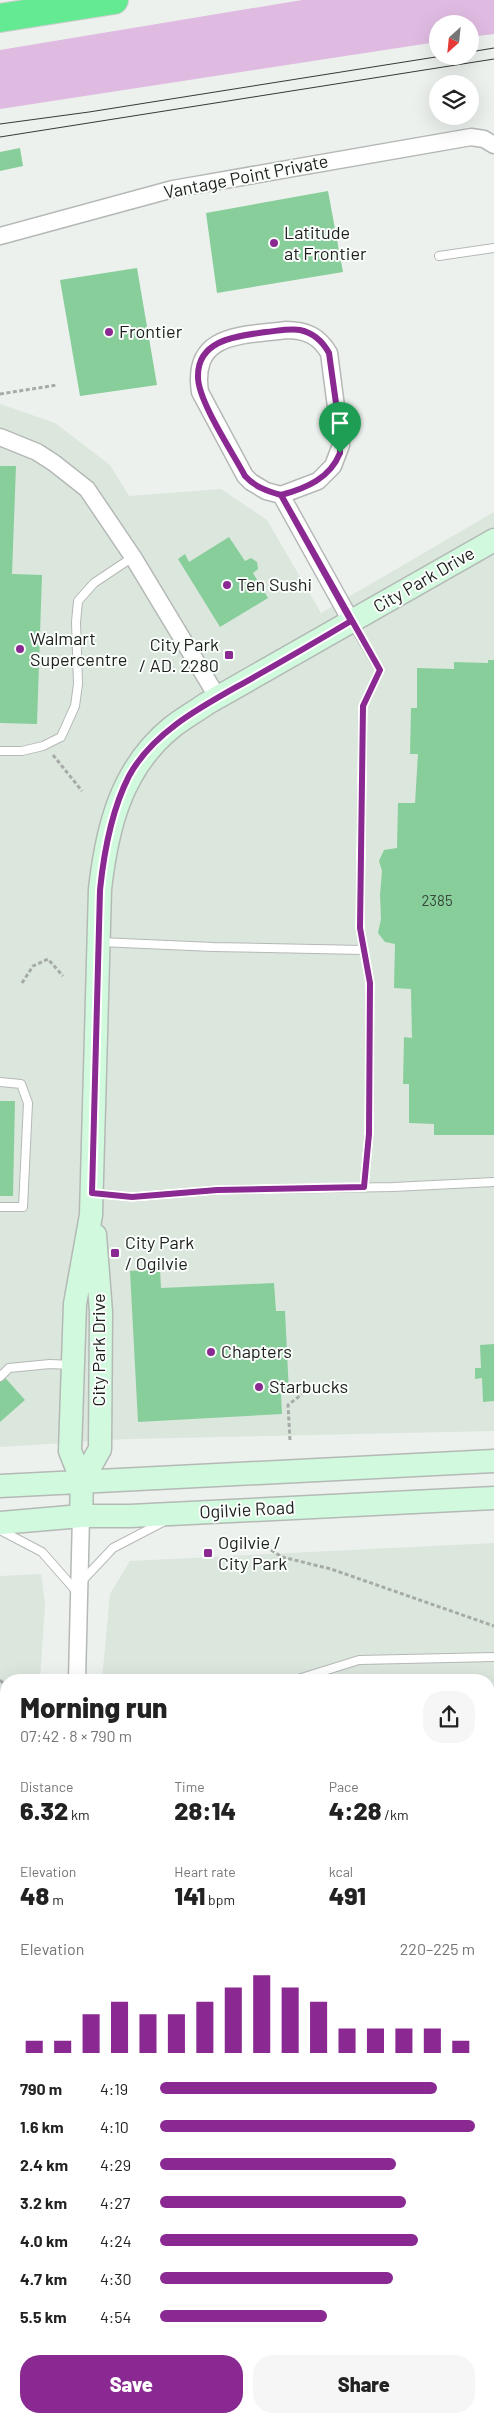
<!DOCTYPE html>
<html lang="en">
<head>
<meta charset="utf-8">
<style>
	:root { --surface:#fff; --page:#f6f6f6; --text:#222; --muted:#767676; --accent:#8a2992 }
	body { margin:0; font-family:Barlow,sans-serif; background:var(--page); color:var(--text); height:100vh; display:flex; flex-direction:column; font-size:19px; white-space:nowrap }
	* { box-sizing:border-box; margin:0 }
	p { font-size:16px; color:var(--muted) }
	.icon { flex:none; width:28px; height:28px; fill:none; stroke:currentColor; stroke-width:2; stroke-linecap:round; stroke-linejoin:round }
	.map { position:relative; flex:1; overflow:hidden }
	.details { position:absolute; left:0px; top:1674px; width:495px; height:749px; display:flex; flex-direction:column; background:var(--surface); border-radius:20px 20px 0 0; box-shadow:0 5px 20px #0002 }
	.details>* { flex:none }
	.needle { width:32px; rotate:207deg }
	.buttons { position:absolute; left:429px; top:15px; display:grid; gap:10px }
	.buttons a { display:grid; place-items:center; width:50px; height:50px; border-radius:50%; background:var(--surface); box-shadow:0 5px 20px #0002; font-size:25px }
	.pin { position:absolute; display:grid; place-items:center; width:42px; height:42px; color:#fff; margin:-51px -21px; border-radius:50% 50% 50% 0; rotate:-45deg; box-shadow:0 0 5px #0007 }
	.pin .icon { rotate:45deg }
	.round { display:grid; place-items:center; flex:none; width:52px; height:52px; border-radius:20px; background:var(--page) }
	.headline { display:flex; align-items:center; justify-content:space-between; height:85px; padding:0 20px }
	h1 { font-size:28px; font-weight:800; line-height:38px }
	.stats { display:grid; grid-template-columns:repeat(3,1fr); gap:8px; height:85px; padding:5px 20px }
	.stats div { display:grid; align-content:center }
	.stats b { font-size:25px; font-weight:800 }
	.stats small { font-size:14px; font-weight:400 }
	.stats p { font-size:14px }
	.chart { height:140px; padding:10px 20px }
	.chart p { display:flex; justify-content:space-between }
	.chart svg { width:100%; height:90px; margin-top:5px; stroke:var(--accent); stroke-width:6 }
	.action { display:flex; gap:10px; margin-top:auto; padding:10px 20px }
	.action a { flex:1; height:58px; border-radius:20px; background:var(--accent); color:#fff; font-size:20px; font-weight:800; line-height:58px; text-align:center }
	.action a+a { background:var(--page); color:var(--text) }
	ul { padding:0 20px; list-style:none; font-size:16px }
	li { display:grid; grid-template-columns:80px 60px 1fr; align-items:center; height:38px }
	li i { height:12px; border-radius:6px; background:var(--accent) }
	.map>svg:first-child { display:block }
	.built { fill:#dbe6dd }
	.green { fill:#dfbbe1 }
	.water { fill:#f5bdf9 }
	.building { fill:#88ce9b }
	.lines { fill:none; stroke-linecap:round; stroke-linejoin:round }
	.lane-casing { stroke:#b5b9b6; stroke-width:10 }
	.street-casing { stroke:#b5b9b6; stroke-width:19 }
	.secondary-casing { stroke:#b5b9b6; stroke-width:25 }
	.highway-casing { stroke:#cdcecd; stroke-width:30 }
	.path { stroke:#a7aba8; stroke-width:3; stroke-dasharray:4 2.5; stroke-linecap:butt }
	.lane { stroke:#fff; stroke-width:8 }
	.street { stroke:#fff; stroke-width:16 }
	.secondary { stroke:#d0f9de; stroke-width:22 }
	.highway { stroke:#63ea92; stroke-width:28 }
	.tram { stroke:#383938; stroke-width:1 }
	.route-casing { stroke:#fff; stroke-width:10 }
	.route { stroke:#8a2992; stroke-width:6 }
	.poi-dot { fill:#8a2992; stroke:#f9fefa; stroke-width:2 }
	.labels { text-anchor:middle; stroke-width:4; stroke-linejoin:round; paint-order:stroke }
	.number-label { font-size:15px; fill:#384a3c }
	.street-label { font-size:18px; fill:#1d1e1d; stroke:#f9fefa }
	.poi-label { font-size:18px; fill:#1d1e1d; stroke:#f9fefa; text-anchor:start }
</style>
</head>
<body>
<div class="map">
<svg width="494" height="2422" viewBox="0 0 494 2422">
	<rect width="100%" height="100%" fill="#ecf1ed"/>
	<path class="built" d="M0,404L55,423L110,465L129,496L221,489L267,520L321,613L494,512V1431L128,1439L0,1447Z
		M494,1543V2422H0V1576L41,1574L45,1604L40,1680H6V2416H489V1680H102L110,1594L130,1561Z"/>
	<path class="green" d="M302,0H494V34L470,37V24H438L437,42L0,109V50Z
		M37,2416H109L108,2422H36Z"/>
	<path class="water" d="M489,1719H494V1839L489,1849Z"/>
	<path class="building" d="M20,148L23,166L0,171V152Z
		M328,191L343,272L217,293L206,213Z
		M137,268L157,385L80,396L60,280Z
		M0,466H16L12,574L42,575L37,724L0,723Z
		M229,537L245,561L251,558L257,562L258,569L253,573L268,598L220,627L178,559L185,554L189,562Z
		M488,660H494V1135H434V1124L409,1123V1084H403L404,1037L412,1038L411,989L394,988L395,944L385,942L378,933L381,919L380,895L382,871L379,861L384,850L397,848L398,803H415L418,754H410L411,708H417V668L454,669V662L488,663Z
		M0,1101H15L13,1196H0Z
		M160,1269L161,1288L274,1283L276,1311H285L289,1393L281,1394L282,1414L138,1422L130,1271Z
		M494,1344V1401L483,1402L482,1378L475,1379V1368H481L480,1345Z
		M0,1372L25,1400L0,1422Z
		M494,1856V1997L489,2010V1867Z
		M494,2010V2053L489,2072V2011Z
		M489,2124L494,2125V2246H489Z
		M489,2309L494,2329V2422H204V2416H489Z"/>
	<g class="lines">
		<defs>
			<path id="lane" d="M439,256L494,248
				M352,623L380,670L363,706L360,928L370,983L369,1134L364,1187
				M0,751H22L43,746L61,737L75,706L78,684L76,622L78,601L94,583L133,557
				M100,942L213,947L363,950
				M0,1082L21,1084L28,1103L23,1207H0
				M94,1193L132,1197L217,1190L393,1187L494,1182
				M0,1377L9,1368L50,1364L72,1365
				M0,1530L42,1552L77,1592
				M81,1582L113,1548L163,1522
				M295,1680L359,1660L494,1657"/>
			<path id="street" d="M0,236L173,189L471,137L484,139L494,145
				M286,330C306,330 319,336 329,353L341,445L333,466L318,481L281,495L266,491L251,482L245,476L200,392C191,332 242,336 286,330Z
				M0,437L37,452L54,463L87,489L133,557L218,698
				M281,495L351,621
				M77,1680L81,1516
				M0,1938H6"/>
			<path id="secondary" d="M82,1481L100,1449L101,1312L95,1235
				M0,1486L494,1461
				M81,1516L82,1481L70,1451L75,1304L91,1215L100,889C107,828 121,769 171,728C182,719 195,712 206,704L494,540
				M0,1523L81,1516H130L494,1498"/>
			<path id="highway" d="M0,18L114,0"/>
		</defs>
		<use href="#lane" class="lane-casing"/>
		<use href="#street" class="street-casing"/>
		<use href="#secondary" class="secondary-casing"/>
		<use href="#highway" class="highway-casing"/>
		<path class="path" d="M0,394L57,385
			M53,755L82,791
			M22,983L33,966L48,959L63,976
			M290,1440L288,1405L306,1391
			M271,1550L282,1557L331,1569L494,1626
			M0,1680L6,1686
			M0,1969L6,1967
			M489,2274L494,2301
			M142,2422L143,2416"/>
		<use href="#lane" class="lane"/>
		<use href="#street" class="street"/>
		<use href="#secondary" class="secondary"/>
		<use href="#highway" class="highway"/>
		<path class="tram" d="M470,52L494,48
			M0,124L89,112L442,56
			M0,137L494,59"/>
	</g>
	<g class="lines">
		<defs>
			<path id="route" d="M340,453C330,478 307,488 281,495L351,621C319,640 288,658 256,676C211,702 155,728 129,776C111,811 104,851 100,890L92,1193L132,1197L217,1190L364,1187L369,1134L370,983L360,928L363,706L380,670L281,495C267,491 255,487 245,476C233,453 198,401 198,377C197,339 238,336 266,332C277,331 290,328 300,330C314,333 323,342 329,353L340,432V453"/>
		</defs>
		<use href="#route" class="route-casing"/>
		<use href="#route" class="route"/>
	</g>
	<g class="poi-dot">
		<circle cx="274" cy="243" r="5"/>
		<circle cx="109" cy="332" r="5"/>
		<circle cx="227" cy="585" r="5"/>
		<circle cx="20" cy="649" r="5"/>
		<rect x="224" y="650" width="10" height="10" rx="2.5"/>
		<rect x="110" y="1248" width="10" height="10" rx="2.5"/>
		<circle cx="211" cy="1352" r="5"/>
		<circle cx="259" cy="1387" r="5"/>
		<rect x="203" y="1548" width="10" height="10" rx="2.5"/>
	</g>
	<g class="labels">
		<g class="number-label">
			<text x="437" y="906">2385</text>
		</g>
		<g class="street-label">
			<text transform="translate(246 177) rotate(-11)" y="6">Vantage Point Private</text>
			<text transform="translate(424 580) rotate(-30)" y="6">City Park Drive</text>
			<text transform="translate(99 1350) rotate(-90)" y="6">City Park Drive</text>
			<text transform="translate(247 1510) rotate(-3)" y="6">Ogilvie Road</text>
		</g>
		<g class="poi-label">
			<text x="284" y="239">Latitude<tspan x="284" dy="21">at Frontier</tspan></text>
			<text x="119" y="338">Frontier</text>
			<text x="237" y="591">Ten Sushi</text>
			<text x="30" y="645">Walmart<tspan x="30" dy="21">Supercentre</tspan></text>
			<text x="219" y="651" text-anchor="end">City Park<tspan x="219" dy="21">/ AD. 2280</tspan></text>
			<text x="125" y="1249">City Park<tspan x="125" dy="21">/ Ogilvie</tspan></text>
			<text x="221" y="1358">Chapters</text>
			<text x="269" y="1393">Starbucks</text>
			<text x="218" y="1549">Ogilvie /<tspan x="218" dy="21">City Park</tspan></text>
		</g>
	</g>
</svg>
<div class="buttons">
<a><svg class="needle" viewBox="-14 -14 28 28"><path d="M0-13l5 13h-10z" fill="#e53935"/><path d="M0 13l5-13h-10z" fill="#767676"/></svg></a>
<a><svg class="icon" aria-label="layers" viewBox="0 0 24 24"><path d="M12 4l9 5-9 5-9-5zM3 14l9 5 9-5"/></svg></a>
</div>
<div class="pin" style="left:340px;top:453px;background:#1e9e55"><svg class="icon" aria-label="arrive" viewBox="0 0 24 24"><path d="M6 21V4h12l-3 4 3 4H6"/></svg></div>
<section class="details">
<div class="headline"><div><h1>Morning run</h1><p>07:42 · 8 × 790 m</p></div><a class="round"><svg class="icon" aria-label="share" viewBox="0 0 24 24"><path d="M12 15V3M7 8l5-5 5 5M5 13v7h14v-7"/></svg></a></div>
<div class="stats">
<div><p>Distance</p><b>6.32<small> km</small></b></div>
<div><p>Time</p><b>28:14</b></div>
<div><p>Pace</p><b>4:28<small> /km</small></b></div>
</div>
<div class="stats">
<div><p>Elevation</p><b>48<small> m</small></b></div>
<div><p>Heart rate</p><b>141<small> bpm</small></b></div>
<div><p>kcal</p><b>491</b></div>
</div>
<div class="chart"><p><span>Elevation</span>220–225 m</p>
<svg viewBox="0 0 160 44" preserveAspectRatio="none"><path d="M5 44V38M15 44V38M25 44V25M35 44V19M45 44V25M55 44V25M65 44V19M75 44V12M85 44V6M95 44V12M105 44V19M115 44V32M125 44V32M135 44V32M145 44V32M155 44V38"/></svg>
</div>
<ul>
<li><b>790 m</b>4:19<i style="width:88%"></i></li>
<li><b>1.6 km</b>4:10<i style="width:100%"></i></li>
<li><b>2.4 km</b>4:29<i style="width:75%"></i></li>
<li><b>3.2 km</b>4:27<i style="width:78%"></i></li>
<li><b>4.0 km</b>4:24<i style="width:82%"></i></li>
<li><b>4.7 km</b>4:30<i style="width:74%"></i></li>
<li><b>5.5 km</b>4:54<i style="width:53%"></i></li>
</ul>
<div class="action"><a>Save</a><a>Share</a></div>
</section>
</div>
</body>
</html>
